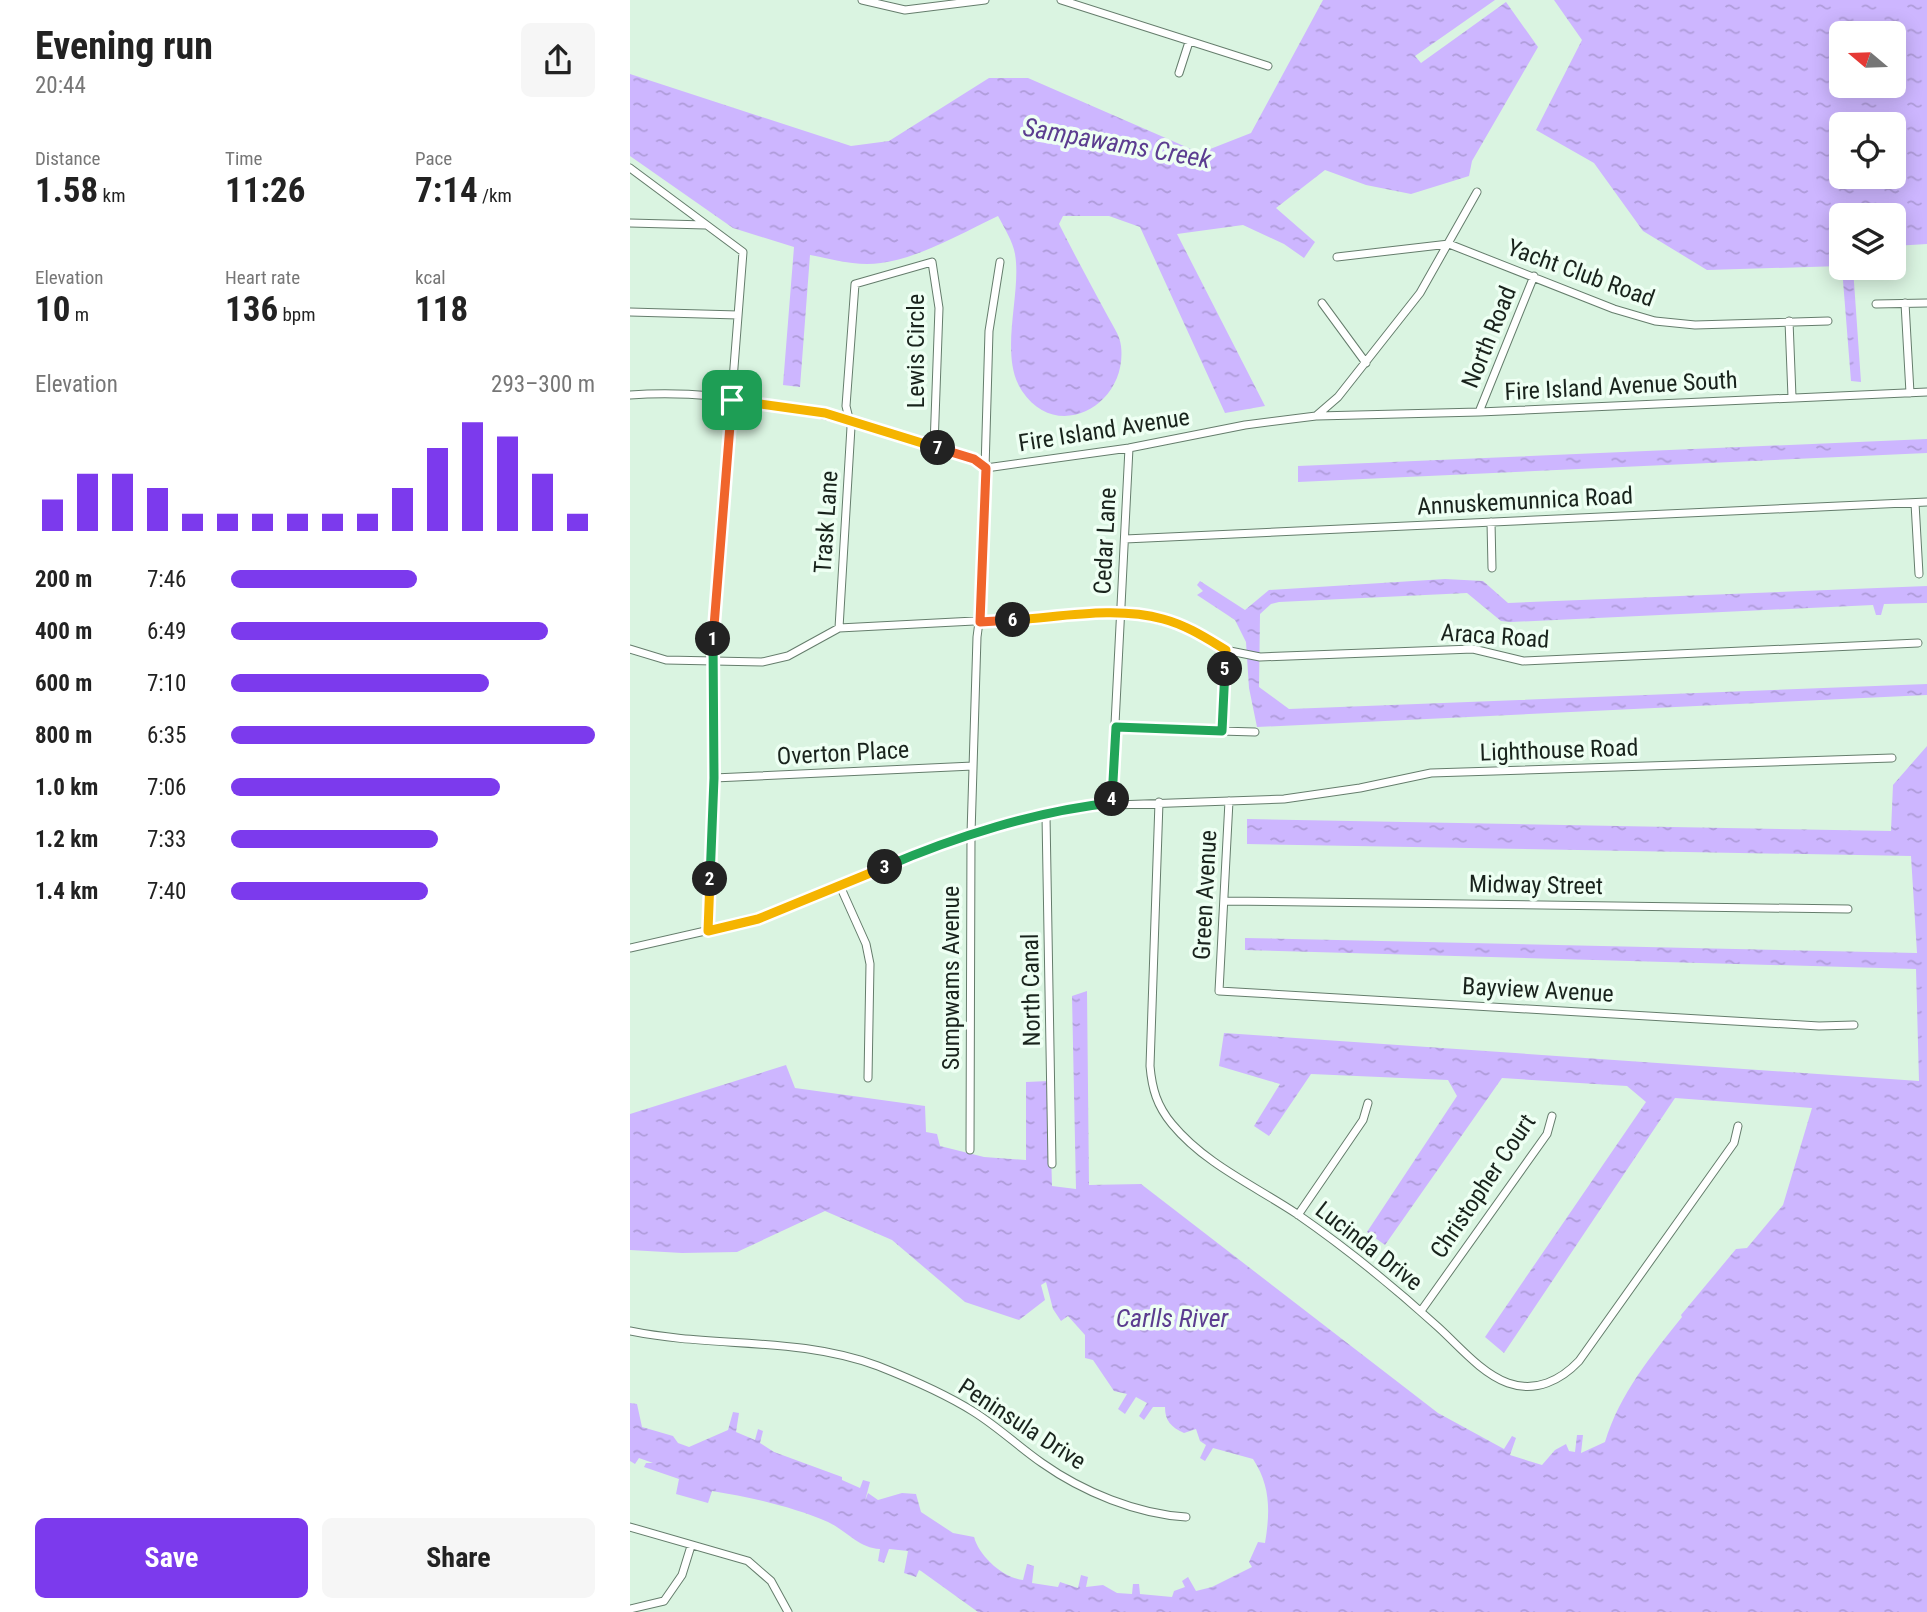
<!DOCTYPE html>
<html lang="en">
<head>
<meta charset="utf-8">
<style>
	:root { --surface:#fff; --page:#f6f6f6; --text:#222; --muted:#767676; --accent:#7c3aed }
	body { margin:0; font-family:"Roboto Condensed",sans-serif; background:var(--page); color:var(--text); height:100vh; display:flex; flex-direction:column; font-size:26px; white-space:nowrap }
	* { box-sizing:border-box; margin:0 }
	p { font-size:23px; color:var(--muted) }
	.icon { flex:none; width:38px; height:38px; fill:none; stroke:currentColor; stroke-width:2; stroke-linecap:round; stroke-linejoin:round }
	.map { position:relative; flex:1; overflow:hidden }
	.panel { display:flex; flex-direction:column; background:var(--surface); width:630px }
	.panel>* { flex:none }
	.needle { width:46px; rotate:289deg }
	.fabs { position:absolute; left:1199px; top:21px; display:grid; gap:14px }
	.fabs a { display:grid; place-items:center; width:77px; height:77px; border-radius:10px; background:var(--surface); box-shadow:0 4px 18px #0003; font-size:35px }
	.pin { position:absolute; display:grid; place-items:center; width:60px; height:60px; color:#fff; margin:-30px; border-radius:14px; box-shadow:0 4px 10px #0006 }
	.km { position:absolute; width:35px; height:35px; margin:-18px; border-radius:50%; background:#222; color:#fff; font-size:19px; line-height:35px; text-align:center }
	.round { display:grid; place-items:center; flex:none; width:74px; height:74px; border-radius:10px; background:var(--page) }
	.headline { display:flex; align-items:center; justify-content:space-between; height:119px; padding:0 35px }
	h1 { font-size:38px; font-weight:700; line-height:52px }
	.metrics { display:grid; grid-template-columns:repeat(3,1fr); gap:10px; height:119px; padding:7px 35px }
	.metrics div { display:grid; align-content:center }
	.metrics b { font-size:35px; font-weight:700 }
	.metrics small { font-size:19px; font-weight:400 }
	.metrics p { font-size:19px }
	.chart { height:196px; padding:14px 35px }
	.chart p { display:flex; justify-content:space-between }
	.chart svg { width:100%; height:126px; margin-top:7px; stroke:var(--accent); stroke-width:6 }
	.action { display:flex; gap:14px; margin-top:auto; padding:14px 35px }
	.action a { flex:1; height:80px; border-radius:10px; background:var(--accent); color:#fff; font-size:28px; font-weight:700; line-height:80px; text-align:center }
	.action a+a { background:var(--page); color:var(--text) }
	ul { padding:0 35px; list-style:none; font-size:23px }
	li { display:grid; grid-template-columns:112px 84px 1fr; align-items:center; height:52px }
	li i { height:18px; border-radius:9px; background:var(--accent) }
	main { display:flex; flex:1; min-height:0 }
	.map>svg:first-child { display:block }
	.water { fill:url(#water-ripples); fill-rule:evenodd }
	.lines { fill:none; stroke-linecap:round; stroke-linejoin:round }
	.street-casing { stroke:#657d6c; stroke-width:9 }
	.street { stroke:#fff; stroke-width:7 }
	.split-1-casing { stroke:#fff; stroke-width:14 }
	.split-2-casing { stroke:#fff; stroke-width:14 }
	.split-3-casing { stroke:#fff; stroke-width:14 }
	.split-4-casing { stroke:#fff; stroke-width:14 }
	.split-5-casing { stroke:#fff; stroke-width:14 }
	.split-6-casing { stroke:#fff; stroke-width:14 }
	.split-7-casing { stroke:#fff; stroke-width:14 }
	.split-8-casing { stroke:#fff; stroke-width:14 }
	.split-1 { stroke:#f0652b; stroke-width:9 }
	.split-2 { stroke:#22a559; stroke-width:9 }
	.split-3 { stroke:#f5b400; stroke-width:9 }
	.split-4 { stroke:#22a559; stroke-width:9 }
	.split-5 { stroke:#22a559; stroke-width:9 }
	.split-6 { stroke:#f5b400; stroke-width:9 }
	.split-7 { stroke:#f0652b; stroke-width:9 }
	.split-8 { stroke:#f5b400; stroke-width:9 }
	.labels { text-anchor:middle; stroke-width:7; stroke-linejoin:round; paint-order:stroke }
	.street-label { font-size:24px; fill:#19231c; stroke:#eefff3 }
	.water-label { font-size:26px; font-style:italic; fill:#5c3d90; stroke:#eefff3 }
</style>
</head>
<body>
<main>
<section class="panel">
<div class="headline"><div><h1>Evening run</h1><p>20:44</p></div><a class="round"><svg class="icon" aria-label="share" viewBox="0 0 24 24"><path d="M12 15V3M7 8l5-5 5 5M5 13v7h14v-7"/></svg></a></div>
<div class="metrics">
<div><p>Distance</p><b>1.58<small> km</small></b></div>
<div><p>Time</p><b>11:26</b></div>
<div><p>Pace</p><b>7:14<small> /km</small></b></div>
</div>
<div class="metrics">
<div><p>Elevation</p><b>10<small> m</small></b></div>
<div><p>Heart rate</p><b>136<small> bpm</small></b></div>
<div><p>kcal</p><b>118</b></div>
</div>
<div class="chart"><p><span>Elevation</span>293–300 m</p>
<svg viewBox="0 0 160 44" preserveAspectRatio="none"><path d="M5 44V33M15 44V24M25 44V24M35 44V29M45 44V38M55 44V38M65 44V38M75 44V38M85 44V38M95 44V38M105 44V29M115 44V15M125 44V6M135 44V11M145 44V24M155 44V38"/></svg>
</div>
<ul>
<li><b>200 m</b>7:46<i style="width:51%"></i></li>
<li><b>400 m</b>6:49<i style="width:87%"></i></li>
<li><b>600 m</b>7:10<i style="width:71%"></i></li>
<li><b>800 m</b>6:35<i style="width:100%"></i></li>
<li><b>1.0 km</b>7:06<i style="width:74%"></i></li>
<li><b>1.2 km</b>7:33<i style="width:57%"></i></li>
<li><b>1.4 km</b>7:40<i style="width:54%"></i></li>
</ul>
<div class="action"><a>Save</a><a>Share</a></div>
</section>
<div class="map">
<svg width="1297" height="1612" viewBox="0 0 1297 1612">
	<defs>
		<pattern id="water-ripples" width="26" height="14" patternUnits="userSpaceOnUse" patternTransform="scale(1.75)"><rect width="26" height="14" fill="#cdb6ff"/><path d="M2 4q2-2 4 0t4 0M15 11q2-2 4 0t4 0" fill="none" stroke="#af9cda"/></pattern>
	</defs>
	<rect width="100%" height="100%" fill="#daf4e1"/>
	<path class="water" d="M693,0H865L785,56L791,63L876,2L908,47L842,161L839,176L781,194L736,185L695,170L646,208L685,242L674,258L654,244L613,225L547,234L635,406L595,413L510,227L479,216H433L429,224C444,254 460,283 476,313C481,323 490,335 491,346C498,405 427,444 392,391C368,355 392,294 385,254C383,242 374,227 368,216C332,233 292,257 251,263C227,267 202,259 180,255L170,387L153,385L164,247L103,228L0,156V74L221,146L259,141L359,78H398L570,153L621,133Z
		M924,0H1297V244L1264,246V215H1211V266L1077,270L1013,231L964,163L906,130L952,40ZM1211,33H1264V86H1211ZM1211,124H1264V177H1211Z
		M1212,268H1223L1231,382L1221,381Z
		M1297,439V453L668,482V466Z
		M815,579L853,581L878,603L1297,586V603L1254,604L1251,615H1246L1243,605L881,622L871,621L837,593L649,602L641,604L630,614L629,687L659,709L1297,684V695L627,727L619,688L616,642L605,620L567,595L573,591L567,585L570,581L615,610L639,590Z
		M1297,746V1612H348L291,1571L289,1570L286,1577L274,1573L278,1551L259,1549L254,1563L248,1561L250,1549C229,1548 217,1531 198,1522C163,1507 120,1497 82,1491L78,1503L46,1494L49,1479L14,1467L16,1463H23L9,1458L5,1464L0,1461V1403L7,1404L12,1427L43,1436L48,1443L59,1447L98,1430L103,1412L109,1413L106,1432L125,1440L128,1429L133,1431L130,1443L144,1452L212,1477V1480L230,1488L233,1480L240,1482L235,1501L238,1493L248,1500L272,1493L286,1494L291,1512L323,1533L344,1537C349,1556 373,1578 393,1580L397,1564L404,1566L402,1583L428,1587L430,1582L448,1588L451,1575L458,1577L456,1587L473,1585L487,1593L502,1594L503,1584H509L510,1594L542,1597L544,1591L555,1587L552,1581L558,1577L566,1591L582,1587L622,1567L619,1562L628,1542L635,1543C640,1513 641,1486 623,1459L583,1448L575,1461L570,1458L576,1445L570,1441L566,1429L554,1433C541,1427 535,1421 535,1407H523L514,1420L509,1416L517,1403L506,1397L495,1414L488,1409L497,1394L484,1391L463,1360L455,1358V1335L438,1316L431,1321L423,1309L416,1282L411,1285L415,1300L389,1320L335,1302L262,1240L195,1211L107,1252L52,1253L0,1250V1114L156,1065L165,1088L295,1106L296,1132L307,1134L310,1146L354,1157L396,1160V1082L419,1081L422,1186L446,1189L442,996L457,991L459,1185L511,1184L808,1413L874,1449L882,1436L886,1438L880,1455L912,1465L925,1450L936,1444L939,1451L945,1452L947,1435H953L951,1453L975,1442C990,1393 1021,1356 1052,1317L1051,1315L1106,1249L1117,1248L1153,1205L1182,1108L1045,1098L874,1353L855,1337L1016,1102L997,1086L872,1078L755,1245L737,1232L827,1096L818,1080L681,1074L639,1136L624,1126L650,1084L589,1066L594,1033L1289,1081L1286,969L615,950V938L1287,953L1281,856L617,844V819L1261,831L1263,785Z"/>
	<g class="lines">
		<defs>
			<path id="street" d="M232,0L275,10L355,0
				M431,0L638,66
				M549,73L559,42
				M0,168L113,252L81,662L84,681V778L78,931
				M0,223L76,225
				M707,257L819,244L984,309L1025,321L1065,325L1198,321
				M692,303L736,363
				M1275,303L1280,393
				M1246,304L1297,303
				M0,312L108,315
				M1159,321L1162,397
				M0,395C118,386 232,424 344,459L356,468L499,448L615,425L686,416L708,397L790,293L847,192
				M849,412L904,276
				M687,416L849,412L1297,392
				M1285,503L1289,574
				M861,522L862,568
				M495,539L1297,502
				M209,628L221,427L216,406L225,284L302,262L309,308L304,446
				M0,649L36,660L132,662L158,656L209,628L501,613L556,627L595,650L630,657L843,649L893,661L1288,643
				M486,728L625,732
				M592,731L595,650
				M84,778L343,766
				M599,801L589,991L1189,1026L1224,1025
				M529,802L520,1066C522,1089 527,1106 542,1124C575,1164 625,1186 667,1214C716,1248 764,1287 808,1327C829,1346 851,1373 878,1383C906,1393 931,1380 949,1361L1104,1143L1108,1126
				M481,803L499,448
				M416,816L422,1164
				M210,886L236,944L240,964L238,1078
				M594,901L1218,909
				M0,948L128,919L287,853L341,834L457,806L654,799L730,788L801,773L1262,758
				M340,1150L341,834L347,637L351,607L359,331L370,262
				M668,1215L733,1120L738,1103
				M791,1311L917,1134L922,1116
				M0,1331C82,1348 167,1336 248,1366C281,1379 314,1393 344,1412C368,1427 389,1447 412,1463C453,1492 507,1514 556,1517
				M0,1527L118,1561L141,1581L158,1612
				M0,1609L34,1601L52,1575L61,1546"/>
		</defs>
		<use href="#street" class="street-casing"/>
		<use href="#street" class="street"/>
	</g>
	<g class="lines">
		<defs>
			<path id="split-1" d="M83,639L102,400"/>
			<path id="split-2" d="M80,879L84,778L83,639"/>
			<path id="split-3" d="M80,879L78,931L128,919L255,867"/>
			<path id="split-4" d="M255,867C324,837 407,811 481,803L482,799"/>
			<path id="split-5" d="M482,799L486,727L592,731L595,669"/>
			<path id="split-6" d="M383,620C431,617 486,606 533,619C556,625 576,638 596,650L595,669"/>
			<path id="split-7" d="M308,448L344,459L356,468L350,622L383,620"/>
			<path id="split-8" d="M102,400L195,413L308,448"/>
		</defs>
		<use href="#split-1" class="split-1-casing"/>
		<use href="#split-2" class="split-2-casing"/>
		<use href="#split-3" class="split-3-casing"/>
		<use href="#split-4" class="split-4-casing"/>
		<use href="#split-5" class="split-5-casing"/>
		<use href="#split-6" class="split-6-casing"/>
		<use href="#split-7" class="split-7-casing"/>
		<use href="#split-8" class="split-8-casing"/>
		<use href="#split-1" class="split-1"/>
		<use href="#split-2" class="split-2"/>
		<use href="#split-3" class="split-3"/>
		<use href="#split-4" class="split-4"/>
		<use href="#split-5" class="split-5"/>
		<use href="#split-6" class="split-6"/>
		<use href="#split-7" class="split-7"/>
		<use href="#split-8" class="split-8"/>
	</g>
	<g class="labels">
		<g class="street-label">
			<text transform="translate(951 273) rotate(20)" y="8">Yacht Club Road</text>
			<text transform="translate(859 337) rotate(-68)" y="8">North Road</text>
			<text transform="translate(286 351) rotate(-90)" y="8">Lewis Circle</text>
			<text transform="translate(991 386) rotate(-3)" y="8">Fire Island Avenue South</text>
			<text transform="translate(474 430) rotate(-9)" y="8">Fire Island Avenue</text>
			<text transform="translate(895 501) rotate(-3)" y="8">Annuskemunnica Road</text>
			<text transform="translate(196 522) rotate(-86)" y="8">Trask Lane</text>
			<text transform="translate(475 541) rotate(-87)" y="8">Cedar Lane</text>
			<text transform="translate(865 636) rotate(4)" y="8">Araca Road</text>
			<text transform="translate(929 750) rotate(-2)" y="8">Lighthouse Road</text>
			<text transform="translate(213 753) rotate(-3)" y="8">Overton Place</text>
			<text transform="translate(906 885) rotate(1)" y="8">Midway Street</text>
			<text transform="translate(575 895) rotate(-87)" y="8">Green Avenue</text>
			<text transform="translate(321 978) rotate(-90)" y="8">Sumpwams Avenue</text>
			<text transform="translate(401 990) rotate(-91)" y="8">North Canal</text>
			<text transform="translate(908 990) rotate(3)" y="8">Bayview Avenue</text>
			<text transform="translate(853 1186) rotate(-56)" y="8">Christopher Court</text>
			<text transform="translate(739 1246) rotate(38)" y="8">Lucinda Drive</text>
			<text transform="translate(392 1424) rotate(33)" y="8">Peninsula Drive</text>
		</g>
		<g class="water-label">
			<text transform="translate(487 143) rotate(10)" y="9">Sampawams Creek</text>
			<text x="542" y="1327">Carlls River</text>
		</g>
	</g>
</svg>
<div class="fabs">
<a><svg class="needle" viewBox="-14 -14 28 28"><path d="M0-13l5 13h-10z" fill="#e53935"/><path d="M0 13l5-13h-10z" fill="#767676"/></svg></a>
<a><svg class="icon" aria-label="locate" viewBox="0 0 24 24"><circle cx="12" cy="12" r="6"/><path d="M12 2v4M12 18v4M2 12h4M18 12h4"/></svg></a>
<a><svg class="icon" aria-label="layers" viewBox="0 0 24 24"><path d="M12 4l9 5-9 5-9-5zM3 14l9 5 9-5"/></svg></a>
</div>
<div class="pin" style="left:102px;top:400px;background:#1e9e55"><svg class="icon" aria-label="arrive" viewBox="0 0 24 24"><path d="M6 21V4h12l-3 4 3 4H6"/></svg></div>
<b class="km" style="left:83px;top:639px">1</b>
<b class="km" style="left:80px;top:879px">2</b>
<b class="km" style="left:255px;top:867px">3</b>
<b class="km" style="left:482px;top:799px">4</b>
<b class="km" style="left:595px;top:669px">5</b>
<b class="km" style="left:383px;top:620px">6</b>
<b class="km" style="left:308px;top:448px">7</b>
</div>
</main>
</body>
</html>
